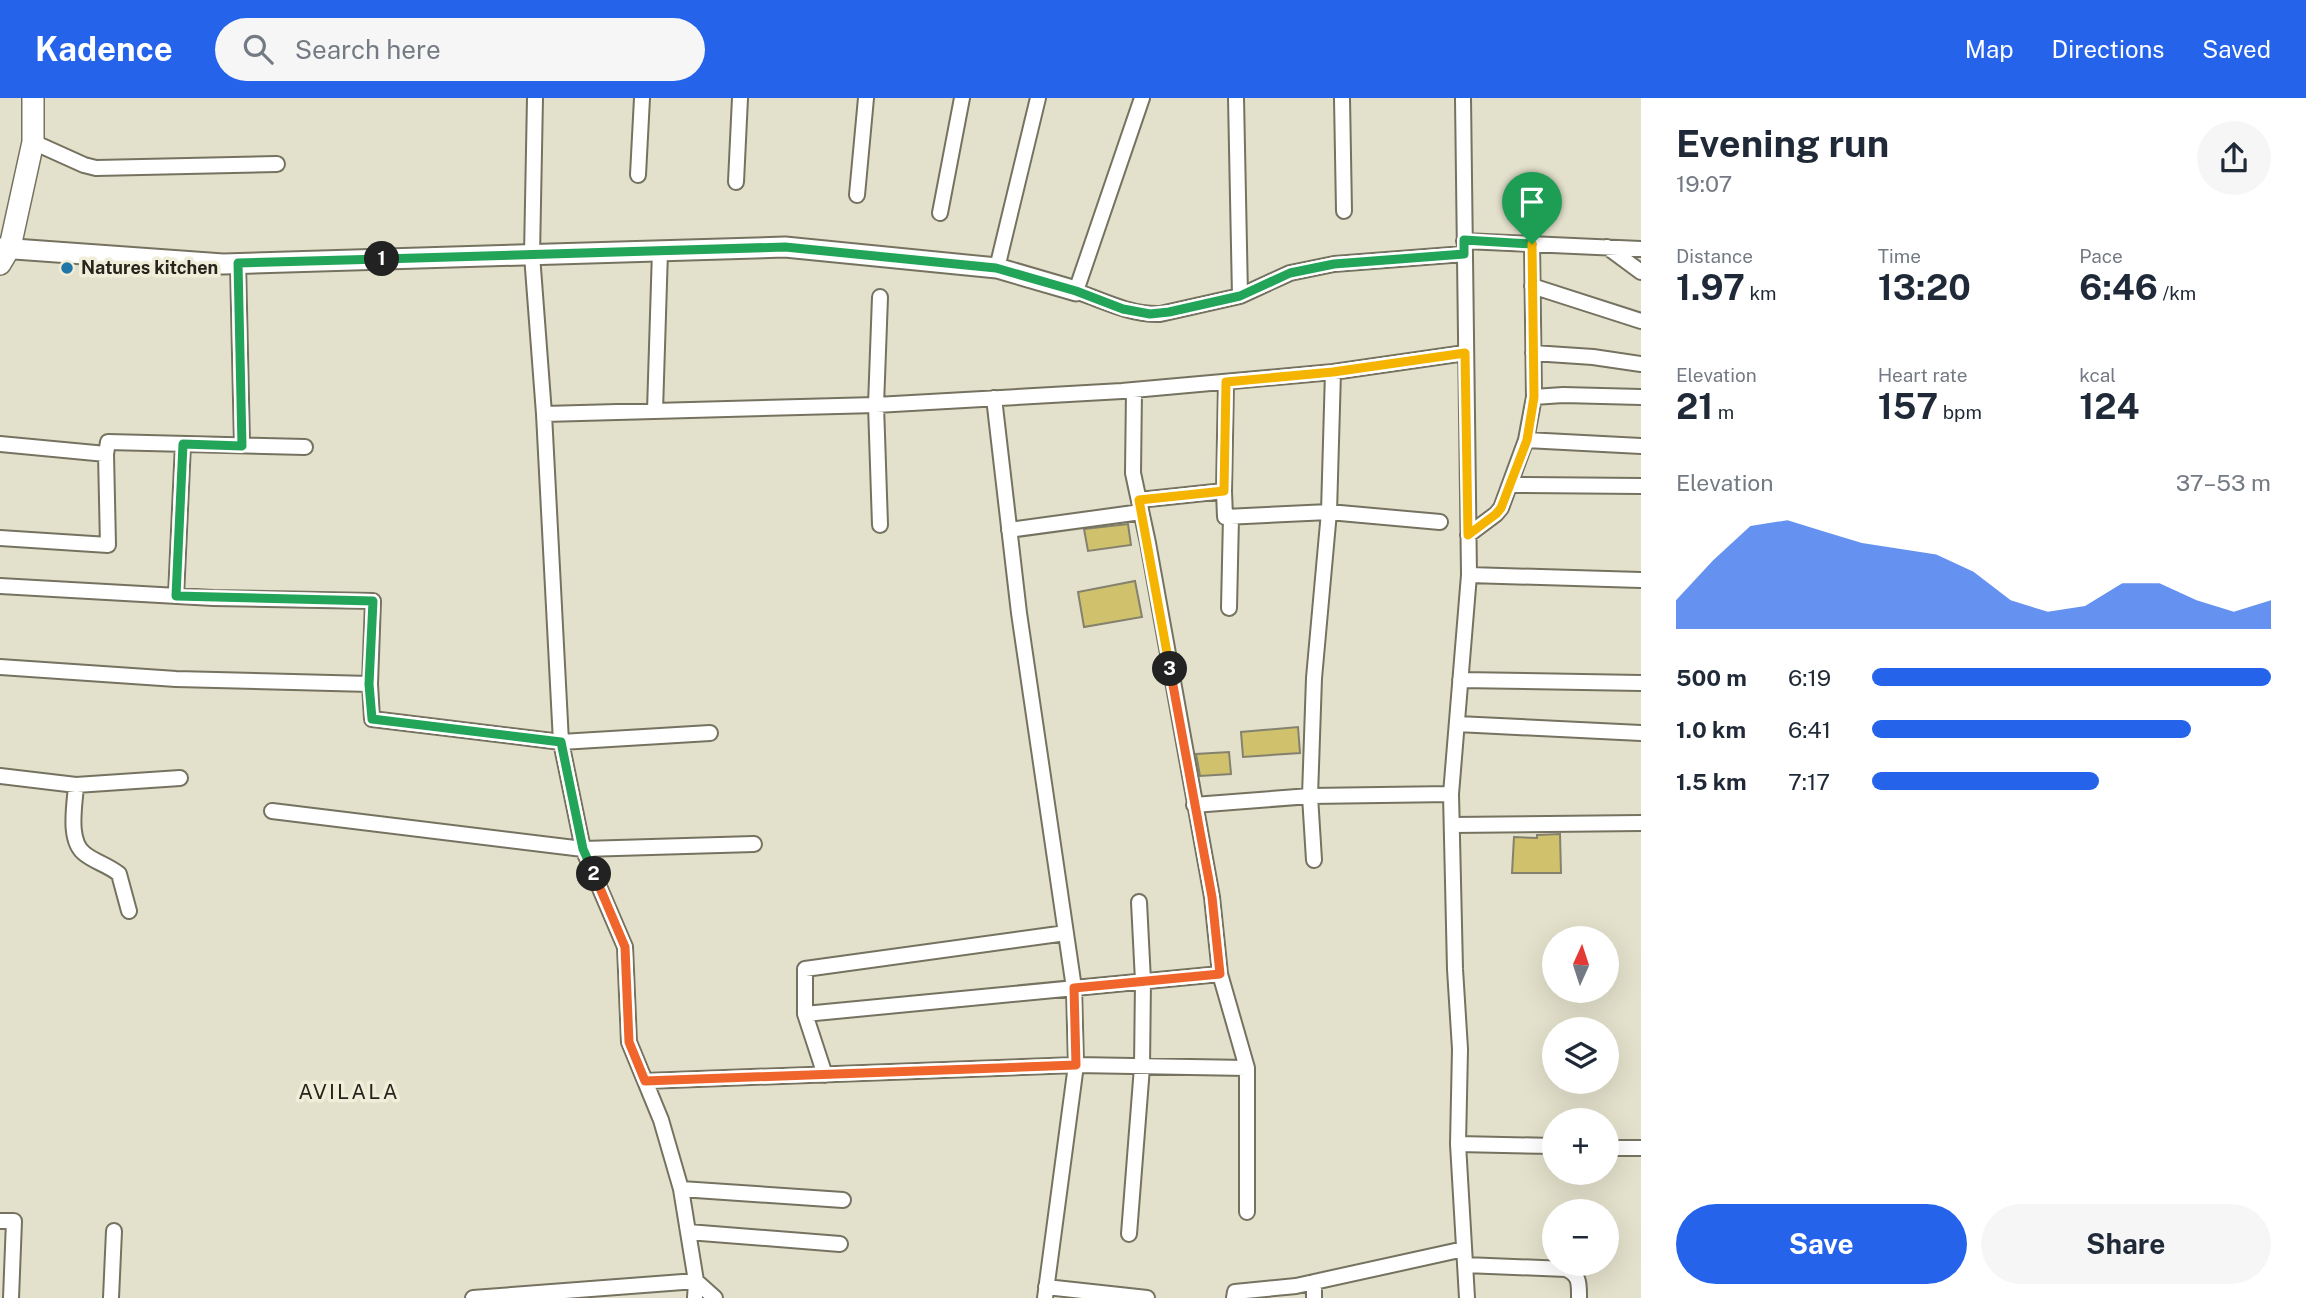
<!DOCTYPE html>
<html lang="en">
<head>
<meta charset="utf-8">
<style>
	:root { --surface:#fff; --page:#f6f6f7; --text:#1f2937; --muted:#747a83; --accent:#2563eb }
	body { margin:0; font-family:"Public Sans",sans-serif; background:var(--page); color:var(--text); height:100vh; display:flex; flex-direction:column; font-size:26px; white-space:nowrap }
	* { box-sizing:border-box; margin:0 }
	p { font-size:23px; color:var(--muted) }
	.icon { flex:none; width:38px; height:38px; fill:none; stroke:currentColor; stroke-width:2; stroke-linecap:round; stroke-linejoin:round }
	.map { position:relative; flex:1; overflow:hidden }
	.side { display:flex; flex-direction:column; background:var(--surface); width:665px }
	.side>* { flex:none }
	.needle { width:46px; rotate:3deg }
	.controls { position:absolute; left:1542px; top:828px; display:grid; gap:14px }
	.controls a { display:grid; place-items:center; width:77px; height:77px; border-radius:50%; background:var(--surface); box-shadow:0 7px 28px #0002; font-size:35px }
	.pin { position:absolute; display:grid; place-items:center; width:60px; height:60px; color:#fff; margin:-72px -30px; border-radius:50% 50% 50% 0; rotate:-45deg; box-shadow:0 0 7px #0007 }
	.pin .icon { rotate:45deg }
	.km { position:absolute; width:35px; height:35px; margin:-18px; border-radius:50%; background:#222; color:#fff; font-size:19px; line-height:35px; text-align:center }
	.round { display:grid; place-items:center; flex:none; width:74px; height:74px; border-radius:37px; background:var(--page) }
	.summary { display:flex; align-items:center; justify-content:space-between; height:119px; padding:0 35px }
	h1 { font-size:38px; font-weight:700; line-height:52px }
	.stats { display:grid; grid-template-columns:repeat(3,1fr); gap:10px; height:119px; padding:7px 35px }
	.stats div { display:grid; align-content:center }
	.stats b { font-size:35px; font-weight:700 }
	.stats small { font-size:19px; font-weight:400 }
	.stats p { font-size:19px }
	.chart { height:196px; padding:14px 35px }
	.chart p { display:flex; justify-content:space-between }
	.chart svg { width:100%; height:126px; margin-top:7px; fill:var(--accent); opacity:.7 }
	.cta { display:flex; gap:14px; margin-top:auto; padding:14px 35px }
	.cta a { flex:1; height:80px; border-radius:42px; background:var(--accent); color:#fff; font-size:28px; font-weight:700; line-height:80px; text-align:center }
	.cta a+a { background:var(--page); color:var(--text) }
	ul { padding:0 35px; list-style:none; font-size:23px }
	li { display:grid; grid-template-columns:112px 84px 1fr; align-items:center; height:52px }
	li i { height:18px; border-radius:9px; background:var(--accent) }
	header { display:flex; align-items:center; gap:42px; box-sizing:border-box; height:98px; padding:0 35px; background:var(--accent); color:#fff }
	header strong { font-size:33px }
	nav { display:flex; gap:38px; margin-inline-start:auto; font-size:24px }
	.search { width:490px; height:63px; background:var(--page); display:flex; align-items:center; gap:18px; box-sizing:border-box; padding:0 24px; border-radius:38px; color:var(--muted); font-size:26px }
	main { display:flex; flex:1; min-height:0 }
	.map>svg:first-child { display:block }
	.building { fill:#d0c16d; stroke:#84816e; stroke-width:2 }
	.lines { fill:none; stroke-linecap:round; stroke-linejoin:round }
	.street-casing { stroke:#757260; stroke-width:18 }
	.secondary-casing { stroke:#757260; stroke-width:23 }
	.primary-casing { stroke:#757260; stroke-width:24 }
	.street { stroke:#fff; stroke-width:14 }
	.secondary { stroke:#fff; stroke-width:19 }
	.primary { stroke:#fff; stroke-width:21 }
	.split-1-casing { stroke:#fff; stroke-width:14 }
	.split-2-casing { stroke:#fff; stroke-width:14 }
	.split-3-casing { stroke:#fff; stroke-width:14 }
	.split-4-casing { stroke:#fff; stroke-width:14 }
	.split-1 { stroke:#22a559; stroke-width:9 }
	.split-2 { stroke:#22a559; stroke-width:9 }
	.split-3 { stroke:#f0652b; stroke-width:9 }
	.split-4 { stroke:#f5b400; stroke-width:9 }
	.poi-dot { fill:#2076a6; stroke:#f0edd8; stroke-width:2.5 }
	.labels { text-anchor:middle; stroke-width:7; stroke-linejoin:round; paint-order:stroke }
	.poi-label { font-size:18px; font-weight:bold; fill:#26241d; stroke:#f0edd8; text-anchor:start }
	.quarter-label { font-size:21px; letter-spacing:2px; fill:#26241d; stroke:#f0edd8 }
</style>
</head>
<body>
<header>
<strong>Kadence</strong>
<div class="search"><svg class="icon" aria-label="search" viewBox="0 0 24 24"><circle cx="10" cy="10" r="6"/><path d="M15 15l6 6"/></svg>Search here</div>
<nav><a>Map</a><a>Directions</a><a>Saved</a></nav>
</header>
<main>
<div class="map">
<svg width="1641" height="1200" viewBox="0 0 1641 1200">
	<rect width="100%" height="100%" fill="#e3e0cb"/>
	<path class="building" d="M1128,426L1131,447L1088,453L1084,431Z
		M1135,483L1142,519L1084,529L1078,494Z
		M1298,629L1300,655L1243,659L1241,634Z
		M1229,654L1231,676L1200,678L1196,656Z
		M1560,736L1561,775H1512L1514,739L1537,740V737Z"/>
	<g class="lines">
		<defs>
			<path id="street" d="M535,0L532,157L544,316L561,644L583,751L625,849L629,944L661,1022L681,1091L696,1183L695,1200
				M1142,0L1076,193C1103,203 1131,217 1160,216L1240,198L1290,175L1334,166L1464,156
				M1236,0L1240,198
				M1342,0L1344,113
				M1463,0L1469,477L1451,696L1455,871L1460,951L1458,1046L1467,1200
				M33,44L84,67L96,70L277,66
				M638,77L642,0
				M736,84L740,0
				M857,97L866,0
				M940,115L962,0
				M1464,143L1641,151
				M1607,149L1641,174
				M238,165L242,347
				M997,170L1038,0
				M1532,188L1641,223
				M880,199L876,307L880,427
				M1533,255L1593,259L1641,266
				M1134,292L1133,375L1148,445L1212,799L1220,876L1247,970V1114
				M1534,299L1563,297L1641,299
				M994,300L1019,515L1074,890L1076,967L1045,1200
				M655,313L660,153
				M544,316L876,307L1122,293L1333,274L1465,255
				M1526,342L1641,348
				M0,346L106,356L108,447L0,440
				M106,356L108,344L305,349
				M1510,387L1641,388
				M1224,393L1226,284
				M1139,402L1224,393L1225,419L1329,414L1440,424
				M1009,432L1141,414
				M1468,437L1496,416L1501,410L1526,342L1534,299L1532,146
				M1469,477L1641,482
				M0,488L213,500L373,503L370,586L372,621L561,644L710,635
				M176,498L183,346
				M1229,510L1231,419
				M0,569L176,581L370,586
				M1460,582L1641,585
				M1457,626L1641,635
				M0,678L76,687L180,680
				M76,687C75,706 67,743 85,756C95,764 108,767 119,776L129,813
				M1194,707L1310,698L1451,696
				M272,713L583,751L754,746
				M1452,727L1641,725
				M1314,762L1310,698L1314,580L1329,414L1333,274
				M805,916V871L1066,835
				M825,977L805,916L1220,876
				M645,983L1076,967L1247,970
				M1458,1046L1554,1048
				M1606,1050H1641
				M681,1091L843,1102
				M0,1123H14L11,1200
				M688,1134L840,1146
				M1129,1136L1142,969L1143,883L1139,804
				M1465,1167L1566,1171C1580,1177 1579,1186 1579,1200
				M1314,1184V1200
				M1046,1189L1147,1200
				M111,1200L114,1133
				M473,1200L696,1183L715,1200
				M1234,1200L1235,1194L1296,1188L1464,1151"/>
			<path id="secondary" d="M0,150L223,166L785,149L997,170L1076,193"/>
			<path id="primary" d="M0,166L10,149L33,44V0"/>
		</defs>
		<use href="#street" class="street-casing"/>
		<use href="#secondary" class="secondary-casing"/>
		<use href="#primary" class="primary-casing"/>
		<use href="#street" class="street"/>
		<use href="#secondary" class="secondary"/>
		<use href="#primary" class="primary"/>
	</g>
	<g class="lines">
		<defs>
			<path id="split-1" d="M382,161L785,149L996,170L1076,193L1123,211L1150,216L1169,214L1240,198L1290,175L1334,166L1464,156V142L1532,146"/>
			<path id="split-2" d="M382,161L238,165L242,348L183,346L176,498L373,503L369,586L372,621L561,644L583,751L594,776"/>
			<path id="split-3" d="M594,776L625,849L629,944L645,983L1076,967L1074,890L1220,876L1212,799L1170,571"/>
			<path id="split-4" d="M1170,571L1139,402L1224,393L1226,284L1333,274L1465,255L1468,437L1496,416L1501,410L1527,342L1534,299L1532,146"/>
		</defs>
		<use href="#split-1" class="split-1-casing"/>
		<use href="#split-2" class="split-2-casing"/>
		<use href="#split-3" class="split-3-casing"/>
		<use href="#split-4" class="split-4-casing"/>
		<use href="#split-1" class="split-1"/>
		<use href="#split-2" class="split-2"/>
		<use href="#split-3" class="split-3"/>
		<use href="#split-4" class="split-4"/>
	</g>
	<circle class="poi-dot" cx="67" cy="170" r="7"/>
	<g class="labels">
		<g class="poi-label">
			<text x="81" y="176">Natures kitchen</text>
		</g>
		<g class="quarter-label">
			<text x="349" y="1001">AVILALA</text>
		</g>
	</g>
</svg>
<div class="controls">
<a><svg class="needle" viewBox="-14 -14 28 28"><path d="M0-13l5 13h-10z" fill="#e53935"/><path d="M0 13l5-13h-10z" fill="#747a83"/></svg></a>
<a><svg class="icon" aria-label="layers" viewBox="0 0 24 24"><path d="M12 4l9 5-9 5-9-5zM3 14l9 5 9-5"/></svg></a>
<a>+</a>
<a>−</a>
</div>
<div class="pin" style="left:1532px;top:146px;background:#1e9e55"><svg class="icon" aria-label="arrive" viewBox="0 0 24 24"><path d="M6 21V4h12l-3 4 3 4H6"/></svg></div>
<b class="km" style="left:382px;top:161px">1</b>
<b class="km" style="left:594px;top:776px">2</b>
<b class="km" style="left:1170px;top:571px">3</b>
</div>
<section class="side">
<div class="summary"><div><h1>Evening run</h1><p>19:07</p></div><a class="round"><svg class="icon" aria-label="share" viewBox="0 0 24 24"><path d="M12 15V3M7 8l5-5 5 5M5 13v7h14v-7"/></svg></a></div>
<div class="stats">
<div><p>Distance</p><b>1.97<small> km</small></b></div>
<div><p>Time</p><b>13:20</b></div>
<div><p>Pace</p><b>6:46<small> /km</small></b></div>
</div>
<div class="stats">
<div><p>Elevation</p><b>21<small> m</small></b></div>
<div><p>Heart rate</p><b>157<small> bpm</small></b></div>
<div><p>kcal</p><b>124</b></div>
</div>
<div class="chart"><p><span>Elevation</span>37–53 m</p>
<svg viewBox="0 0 160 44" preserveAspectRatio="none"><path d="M0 44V34L10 20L20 8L30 6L40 10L50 14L60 16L70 18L80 24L90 34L100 38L110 36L120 28L130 28L140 34L150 38L160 34V44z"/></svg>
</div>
<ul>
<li><b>500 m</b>6:19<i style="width:100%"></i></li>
<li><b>1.0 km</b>6:41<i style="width:80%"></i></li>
<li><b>1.5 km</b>7:17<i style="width:57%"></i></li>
</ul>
<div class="cta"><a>Save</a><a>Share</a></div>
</section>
</main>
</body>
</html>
